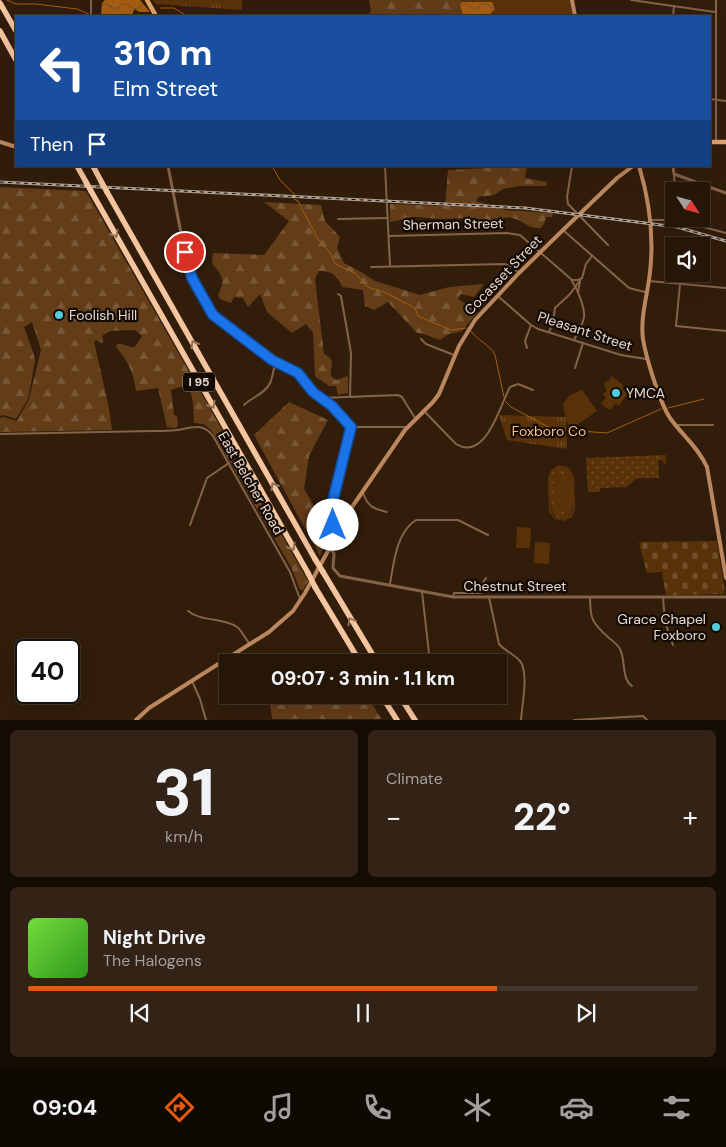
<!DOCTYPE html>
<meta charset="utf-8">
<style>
body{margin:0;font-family:"DM Sans",sans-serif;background:#322316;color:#f1f3f6;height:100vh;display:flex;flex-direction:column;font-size:19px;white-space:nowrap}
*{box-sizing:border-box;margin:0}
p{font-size:16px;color:#a49f9c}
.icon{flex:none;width:28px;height:28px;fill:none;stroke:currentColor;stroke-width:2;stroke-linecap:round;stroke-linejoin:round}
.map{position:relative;height:720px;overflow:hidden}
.panel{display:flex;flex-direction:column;gap:10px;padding:10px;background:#150c04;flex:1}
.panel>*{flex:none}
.guide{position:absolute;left:15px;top:15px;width:696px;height:152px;border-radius:0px;box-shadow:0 5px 20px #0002,0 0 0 1px #423529;background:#1a4fa0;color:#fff;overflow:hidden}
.needle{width:32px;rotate:126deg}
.tools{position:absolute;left:665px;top:182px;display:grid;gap:10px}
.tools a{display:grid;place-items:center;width:45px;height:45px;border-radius:0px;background:#261608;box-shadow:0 5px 20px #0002,0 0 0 1px #423529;font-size:25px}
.speed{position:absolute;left:15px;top:639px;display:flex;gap:10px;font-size:25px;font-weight:700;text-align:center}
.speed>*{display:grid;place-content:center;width:65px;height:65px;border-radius:50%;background:#261608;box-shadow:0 5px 20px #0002,0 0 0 1px #423529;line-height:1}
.speed .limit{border:2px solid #111;border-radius:8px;background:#fff;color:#111}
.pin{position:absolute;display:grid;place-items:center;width:42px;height:42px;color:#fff;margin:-21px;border:2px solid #fff;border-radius:50%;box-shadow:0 1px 5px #0007}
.me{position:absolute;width:55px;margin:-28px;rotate:0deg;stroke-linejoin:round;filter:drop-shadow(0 0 4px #0008)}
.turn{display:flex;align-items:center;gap:18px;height:105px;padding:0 15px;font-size:22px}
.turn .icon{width:65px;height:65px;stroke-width:2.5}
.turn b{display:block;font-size:35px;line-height:42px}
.then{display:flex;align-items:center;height:48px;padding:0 15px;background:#0003;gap:10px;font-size:19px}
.big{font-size:38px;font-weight:800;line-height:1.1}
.panel .widget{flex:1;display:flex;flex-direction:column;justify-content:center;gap:8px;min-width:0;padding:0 18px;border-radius:8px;background:#322316}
.panel .dial{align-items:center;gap:0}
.dial b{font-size:65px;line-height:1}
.song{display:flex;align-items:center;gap:15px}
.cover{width:60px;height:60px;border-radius:8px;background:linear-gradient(135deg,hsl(100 70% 55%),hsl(110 70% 35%))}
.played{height:5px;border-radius:2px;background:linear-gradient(90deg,#ea580c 70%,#423529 70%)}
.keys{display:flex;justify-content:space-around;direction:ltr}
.heat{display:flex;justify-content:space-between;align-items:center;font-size:28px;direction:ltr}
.panel .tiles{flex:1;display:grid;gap:10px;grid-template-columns:1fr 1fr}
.widget:last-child{grid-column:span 2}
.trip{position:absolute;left:219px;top:654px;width:288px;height:50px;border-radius:0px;background:#261608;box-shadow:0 5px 20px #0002,0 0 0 1px #423529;font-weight:800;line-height:50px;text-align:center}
.dock{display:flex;height:80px;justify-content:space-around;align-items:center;background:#0f0903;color:#a49f9c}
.dock .icon{width:35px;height:35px}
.dock .selected{color:#ea580c}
.dock b{font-size:22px;color:#f1f3f6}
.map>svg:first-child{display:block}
.grass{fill:url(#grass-dots)}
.forest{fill:url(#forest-firs)}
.cemetery{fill:url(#cemetery-stones)}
.park{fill:url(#park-tufts)}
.pitch{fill:#5a3209;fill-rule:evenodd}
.water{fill:url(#water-waves)}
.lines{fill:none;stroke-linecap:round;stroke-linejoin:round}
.stream{stroke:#a55e11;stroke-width:1}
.minor{stroke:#83634a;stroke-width:2}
.tertiary{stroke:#83634a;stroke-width:3}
.secondary{stroke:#ba875e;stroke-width:4}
.primary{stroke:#e4a36d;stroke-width:4.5}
.motorway{stroke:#f5c59f;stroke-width:5.5}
.rail-casing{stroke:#b2a295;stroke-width:3}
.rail{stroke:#130a04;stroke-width:1;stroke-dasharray:4;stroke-linecap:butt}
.motorway-bridge{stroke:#f5c59f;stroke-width:5.5}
.oneway{stroke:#8f7159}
.route-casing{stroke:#114b97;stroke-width:12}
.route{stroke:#1a73e8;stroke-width:9}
.poi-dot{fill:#54cade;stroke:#130a04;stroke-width:2}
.labels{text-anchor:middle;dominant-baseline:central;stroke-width:4.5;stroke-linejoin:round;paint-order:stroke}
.shield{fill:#130a04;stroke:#a89b91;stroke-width:1}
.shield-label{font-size:12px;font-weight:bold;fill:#e8d9ce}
.street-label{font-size:14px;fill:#e8d9ce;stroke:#130a04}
.poi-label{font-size:14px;fill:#e8d9ce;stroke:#130a04;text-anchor:start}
.park-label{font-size:14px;fill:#fabf8f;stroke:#130a04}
</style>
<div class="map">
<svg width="726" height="720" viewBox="0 0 726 720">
<defs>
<pattern id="grass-dots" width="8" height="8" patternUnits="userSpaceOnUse" patternTransform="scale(1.25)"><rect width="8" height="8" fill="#5a3209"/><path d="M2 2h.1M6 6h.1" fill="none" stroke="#724f2c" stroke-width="1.8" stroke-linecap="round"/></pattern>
<pattern id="forest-firs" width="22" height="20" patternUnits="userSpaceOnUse" patternTransform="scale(1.25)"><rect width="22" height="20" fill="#633c18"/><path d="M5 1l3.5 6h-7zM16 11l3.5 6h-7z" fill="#795838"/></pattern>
<pattern id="cemetery-stones" width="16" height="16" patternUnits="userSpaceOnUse" patternTransform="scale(1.25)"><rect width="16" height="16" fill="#5a3209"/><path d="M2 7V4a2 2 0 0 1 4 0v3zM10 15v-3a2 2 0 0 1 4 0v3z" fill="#724f2c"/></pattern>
<pattern id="park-tufts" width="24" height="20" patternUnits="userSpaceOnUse" patternTransform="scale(1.25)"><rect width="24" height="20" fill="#5a3209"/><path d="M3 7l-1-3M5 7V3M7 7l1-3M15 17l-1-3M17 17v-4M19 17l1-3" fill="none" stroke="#724f2c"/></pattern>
<pattern id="water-waves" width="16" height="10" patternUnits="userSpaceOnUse" patternTransform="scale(1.25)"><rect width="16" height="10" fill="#a55e11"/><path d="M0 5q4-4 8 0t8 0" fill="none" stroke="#7a5125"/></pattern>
</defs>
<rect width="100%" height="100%" fill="#321d0b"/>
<!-- grass -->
<g class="grass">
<polygon points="666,455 666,465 662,460 658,460 659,478 637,478 626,487 601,488 599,492 588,492 586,458"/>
<path d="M 560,467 L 569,471 C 574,479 578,527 558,518 C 549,515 548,482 551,474 C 553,470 556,468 560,467 Z"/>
</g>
<!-- forest -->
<g class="forest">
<polygon points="369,0 461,0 461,16 368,16 371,10"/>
<path d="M 527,166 L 525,178 L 547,182 L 546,186 L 520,186 L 503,189 L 494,195 L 478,197 L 476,201 L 505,210 L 553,213 L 552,217 L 546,217 L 544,224 L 541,228 C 527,230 519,215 504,218 L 501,222 L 468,218 L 442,219 L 415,217 L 390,222 L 390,204 L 445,206 L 448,170 Z"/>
<path d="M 0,187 L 86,191 L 228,440 L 224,442 L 234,460 L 238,459 L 308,581 L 303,590 L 300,590 L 291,567 L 211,430 L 204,424 L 194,423 C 193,409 195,396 186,385 L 171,390 L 174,415 L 177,416 L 178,425 L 176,428 L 167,427 L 158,388 L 136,391 C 133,372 129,362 116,347 L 117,344 C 124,343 128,348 135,347 L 142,336 L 135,330 L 110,331 L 102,336 L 103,342 L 101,343 L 96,340 L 94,342 L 109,408 L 112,430 L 0,432 L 0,418 L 3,417 L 17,421 L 29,399 L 41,350 L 32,322 L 24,327 L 34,355 L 35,361 L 28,399 L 16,419 L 4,415 L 0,416 Z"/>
<path d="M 264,202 L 321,205 L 325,221 L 340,237 L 337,248 L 344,263 L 363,273 L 375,281 L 420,295 L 449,287 L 484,284 L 474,297 L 461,294 L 458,299 L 478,312 L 462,331 L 449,334 L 440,340 C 432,338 425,333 417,333 L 388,302 L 374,310 L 365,306 L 363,290 L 342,287 C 339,277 331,270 319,271 L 315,279 L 324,354 C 337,361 330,364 331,376 L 336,380 L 348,376 L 348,393 L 338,395 L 336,386 L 329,386 L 315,376 L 313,332 L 306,324 L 292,333 L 267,312 L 260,294 L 248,307 L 243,298 L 234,297 L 231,303 L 220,299 L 218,295 C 226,279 222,276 212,263 L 213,253 L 264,255 L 289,221 Z"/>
<polygon points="289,402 328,420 309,456 304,489 329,531 320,556 254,435"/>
<polygon points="369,700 382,719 272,719 270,704"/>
</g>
<!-- cemetery -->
<polygon class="cemetery" points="717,541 725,593 722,594 666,595 662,572 647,573 639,542"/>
<!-- park -->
<g class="park">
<polygon points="153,0 242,0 242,10 156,4"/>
<polygon points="499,415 566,417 567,449 507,440"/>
</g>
<!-- pitch -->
<g class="pitch">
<polygon points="461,0 570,0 573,16 461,16"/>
<polygon points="612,376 623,385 622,389 628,393 619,406 616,403 610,410 606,408 601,403 606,398 603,394 607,391 604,384 606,381 608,382"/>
<polygon points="582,390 597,411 571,429 566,420 563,404 570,395"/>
<path d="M 559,465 L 569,468 L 574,477 L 575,509 L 572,517 L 564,521 L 555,519 L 549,512 L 548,478 L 551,470 ZM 560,467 L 569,471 C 574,479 572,492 572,502 C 573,505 573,510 571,513 C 567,521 556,521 552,513 C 550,508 549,479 551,474 C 553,470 556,468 560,467 Z"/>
<polygon points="570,474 570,510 554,511 553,475"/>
<polygon points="517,527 531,528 530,548 516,548"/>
<polygon points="535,542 550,543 549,564 534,563"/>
</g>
<!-- water -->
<g class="water">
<polygon points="105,0 140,0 150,12 139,12 135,9 133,12 133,16 101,16 102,3"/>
<polygon points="462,2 492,2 495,9 490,14 463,16 460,4"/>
</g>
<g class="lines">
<!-- stream -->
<g class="stream">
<polyline points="7,0 16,4 36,4 77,9 93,16"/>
<polyline points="161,8 174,8 187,16"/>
<polyline points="272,166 280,180 295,195"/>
<polyline points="294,199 298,201 318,239 331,254 335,264 355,273 368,287 386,293 415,308 418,316 451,330 466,328"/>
<path d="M 471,331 C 477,340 490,345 495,355 L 504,397"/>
<polyline points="506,402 511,407 552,429 607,433 661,409"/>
<polyline points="668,408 704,399"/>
</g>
<!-- minor -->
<g class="minor">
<polyline points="91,0 91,16"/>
<polyline points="631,0 715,12"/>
<polyline points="716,0 716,140"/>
<polyline points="673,16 674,6"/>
<polyline points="710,99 726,101"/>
<polyline points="385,166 390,266"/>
<polyline points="572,166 567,197 568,204 608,245"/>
<polyline points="674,174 675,191"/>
<polyline points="338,219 388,218"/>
<polyline points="650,220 677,220 726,233"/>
<polyline points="563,230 629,288 645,292"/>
<path d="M 389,236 L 507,233 L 520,235 L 571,279 C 577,289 585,306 584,317 C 583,325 577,333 574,340"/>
<polyline points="371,267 504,264 511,266 519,273"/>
<polyline points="572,280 578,280 582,278 586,264 592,256"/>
<polyline points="649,281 726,288"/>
<polyline points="680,284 676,326 726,331"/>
<polyline points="578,292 580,282"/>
<polyline points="338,294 341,296 351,353 350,397"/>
<polyline points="499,297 531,325 538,329 621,355 646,359"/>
<polyline points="549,332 553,323 555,308 570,294 581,279"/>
<polyline points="421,339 426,344 454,355"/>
<polyline points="527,348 525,341 531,325"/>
<polyline points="575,368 583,343"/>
<polyline points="322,398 398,395 402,397 415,418"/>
<path d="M 244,405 C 252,397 265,394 270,383 C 273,377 273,369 276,363"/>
<path d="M 425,412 L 456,444 C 486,462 500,405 510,387 L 518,384 L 533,390"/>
<polyline points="676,425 713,425"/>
<polyline points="351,427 406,427"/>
<path d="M 0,434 L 153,431 C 161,431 169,431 177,430 C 192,428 203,422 213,436 L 290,572 L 300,599"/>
<path d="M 363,493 C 368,507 374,509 387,512"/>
<polyline points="190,525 207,478 229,463"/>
<path d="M 390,584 C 394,562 396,533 416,520 L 458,520 L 488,535"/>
<polyline points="422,592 430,662"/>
<polyline points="453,597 454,593 481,593 480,587 486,578"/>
<path d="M 489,597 L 499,644 C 505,651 514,654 520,661 C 529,672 522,705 521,720"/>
<path d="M 590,597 C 590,619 592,623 609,638 C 613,641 617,644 620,649 C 626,661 621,678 632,686"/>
<polyline points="663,597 665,622 673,645"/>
<path d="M 188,611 C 201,622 223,617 237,627 C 242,631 245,638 249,643"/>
<polyline points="430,657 452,655 460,662"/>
<polyline points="192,681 200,699 206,720"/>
<polyline points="574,720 643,716 647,720"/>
</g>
<!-- tertiary -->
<g class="tertiary">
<path d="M 168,166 L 187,264 L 192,278 L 203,300 L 216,318 L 272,360 L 298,373 L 313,392 L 332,406 L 351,427 C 347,451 321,513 337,531"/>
<polyline points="673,166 674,174 726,193"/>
<polyline points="329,548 334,553 333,568 340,576 453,597 726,597"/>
</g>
<!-- secondary -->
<g class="secondary">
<polyline points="572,0 575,16"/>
<polyline points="0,142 16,147"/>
<path d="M 639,166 C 649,199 654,237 650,272 C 648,293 640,317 643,339 C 646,358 660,403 670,418 C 682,435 698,447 707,467 L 726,578"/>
<polyline points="136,720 149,708 269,632 293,611 305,593 352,507 405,430 433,402 439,394 459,346 475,320 519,273 563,230 617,178 633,166"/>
</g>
<!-- primary -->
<g class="primary">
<polyline points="147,0 156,16"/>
<polyline points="710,142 726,142"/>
</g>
<!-- motorway -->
<g class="motorway">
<polyline points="0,3 16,31"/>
<polyline points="0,31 16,60"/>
<polyline points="77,166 86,182"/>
<polyline points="93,166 102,183"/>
<polyline points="91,191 308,573"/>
<polyline points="107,192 315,559"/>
<polyline points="323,572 377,662"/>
<polyline points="315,587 360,662"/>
<polyline points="381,695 397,720"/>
<polyline points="399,695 415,720"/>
</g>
<defs>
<polyline id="rail" points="0,182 525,208 677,227 726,241"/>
</defs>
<!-- rail casing -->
<use href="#rail" class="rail-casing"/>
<!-- rail -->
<use href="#rail" class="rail"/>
<!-- motorway-bridge -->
<g class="motorway-bridge">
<polyline points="86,182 91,191"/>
<polyline points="102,183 107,192"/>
<polyline points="315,559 323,572"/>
<polyline points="308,573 315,587"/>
</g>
</g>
<!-- one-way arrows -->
<defs><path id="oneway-chevron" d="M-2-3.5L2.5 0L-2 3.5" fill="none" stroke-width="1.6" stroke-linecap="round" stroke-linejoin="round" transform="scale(1.25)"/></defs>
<g class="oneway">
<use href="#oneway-chevron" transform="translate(115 234) rotate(60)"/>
<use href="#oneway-chevron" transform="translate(194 344) rotate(-120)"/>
<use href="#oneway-chevron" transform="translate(212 405) rotate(60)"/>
<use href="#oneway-chevron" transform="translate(274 486) rotate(-120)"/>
<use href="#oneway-chevron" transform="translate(292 547) rotate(60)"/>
<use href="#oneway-chevron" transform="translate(351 621) rotate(-121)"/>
</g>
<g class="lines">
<defs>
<polyline id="route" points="185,252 192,278 213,315 272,360 298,373 313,392 332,406 351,427 333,500 333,525"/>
</defs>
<!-- route casing -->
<use href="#route" class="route-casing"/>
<!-- route -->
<use href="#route" class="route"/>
</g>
<!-- markers -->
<g class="poi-dot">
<circle cx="59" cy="315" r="5"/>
<circle cx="616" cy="393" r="5"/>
<circle cx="716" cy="627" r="5"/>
</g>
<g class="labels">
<!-- shield labels -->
<rect class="shield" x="183" y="372.5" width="32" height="19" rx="4"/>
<g class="shield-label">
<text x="199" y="382">I 95</text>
</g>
<!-- street labels -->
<g class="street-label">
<text transform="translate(453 224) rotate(-1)">Sherman Street</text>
<text transform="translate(503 275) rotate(-46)">Cocasset Street</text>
<text transform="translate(585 331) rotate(18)">Pleasant Street</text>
<text transform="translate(251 483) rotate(60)">East Belcher Road</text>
<text x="515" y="586">Chestnut Street</text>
</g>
<!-- poi labels -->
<g class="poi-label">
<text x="69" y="315">Foolish Hill</text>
<text x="626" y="393">YMCA</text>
<text x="706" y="619" text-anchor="end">Grace Chapel<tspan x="706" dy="16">Foxboro</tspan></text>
</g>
<!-- park labels -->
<g class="park-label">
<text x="549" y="431">Foxboro Co</text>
</g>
</g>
</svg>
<div class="tools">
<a><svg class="needle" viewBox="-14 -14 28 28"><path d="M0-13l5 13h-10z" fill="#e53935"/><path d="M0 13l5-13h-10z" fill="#a49f9c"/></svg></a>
<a><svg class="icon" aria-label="sound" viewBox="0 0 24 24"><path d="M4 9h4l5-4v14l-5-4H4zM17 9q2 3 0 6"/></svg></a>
</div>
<div class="speed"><div class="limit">40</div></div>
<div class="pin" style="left:185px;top:252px;background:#d93025"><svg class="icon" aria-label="arrive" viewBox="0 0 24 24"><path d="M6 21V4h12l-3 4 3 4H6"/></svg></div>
<svg class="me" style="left:333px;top:525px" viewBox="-20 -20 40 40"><circle r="19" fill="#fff"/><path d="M0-13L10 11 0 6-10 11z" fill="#1a73e8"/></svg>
<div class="trip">09:07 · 3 min · 1.1 km</div>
<div class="guide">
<div class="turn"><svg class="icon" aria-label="left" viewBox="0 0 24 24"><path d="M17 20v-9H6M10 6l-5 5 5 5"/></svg><div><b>310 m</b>Elm Street</div></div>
<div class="then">Then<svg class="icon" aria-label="arrive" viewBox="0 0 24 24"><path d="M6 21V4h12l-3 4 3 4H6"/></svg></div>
</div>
</div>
<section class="panel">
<div class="tiles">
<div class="widget dial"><b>31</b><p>km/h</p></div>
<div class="widget"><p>Climate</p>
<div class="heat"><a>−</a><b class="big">22°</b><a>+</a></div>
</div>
<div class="widget">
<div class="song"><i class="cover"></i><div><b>Night Drive</b><p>The Halogens</p></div></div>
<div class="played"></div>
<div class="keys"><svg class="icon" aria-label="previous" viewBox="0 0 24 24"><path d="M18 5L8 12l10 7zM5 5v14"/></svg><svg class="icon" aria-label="pause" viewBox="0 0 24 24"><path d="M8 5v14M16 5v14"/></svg><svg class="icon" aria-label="next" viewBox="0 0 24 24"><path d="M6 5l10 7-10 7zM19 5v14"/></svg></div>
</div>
</div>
</section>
<nav class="dock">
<b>09:04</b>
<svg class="icon selected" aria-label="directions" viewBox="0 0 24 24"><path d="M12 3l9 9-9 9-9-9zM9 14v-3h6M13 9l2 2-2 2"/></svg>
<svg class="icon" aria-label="music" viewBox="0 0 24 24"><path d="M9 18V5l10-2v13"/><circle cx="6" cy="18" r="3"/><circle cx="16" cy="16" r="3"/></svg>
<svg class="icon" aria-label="phone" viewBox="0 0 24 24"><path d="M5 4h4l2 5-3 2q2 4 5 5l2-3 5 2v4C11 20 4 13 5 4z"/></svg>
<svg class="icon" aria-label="climate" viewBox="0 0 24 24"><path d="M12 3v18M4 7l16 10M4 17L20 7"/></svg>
<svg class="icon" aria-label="car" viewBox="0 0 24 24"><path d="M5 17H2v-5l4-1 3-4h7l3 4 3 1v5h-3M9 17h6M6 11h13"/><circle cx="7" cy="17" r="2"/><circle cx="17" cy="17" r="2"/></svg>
<svg class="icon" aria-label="filters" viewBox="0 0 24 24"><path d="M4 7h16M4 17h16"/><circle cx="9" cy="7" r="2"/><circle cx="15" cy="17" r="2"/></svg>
</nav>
